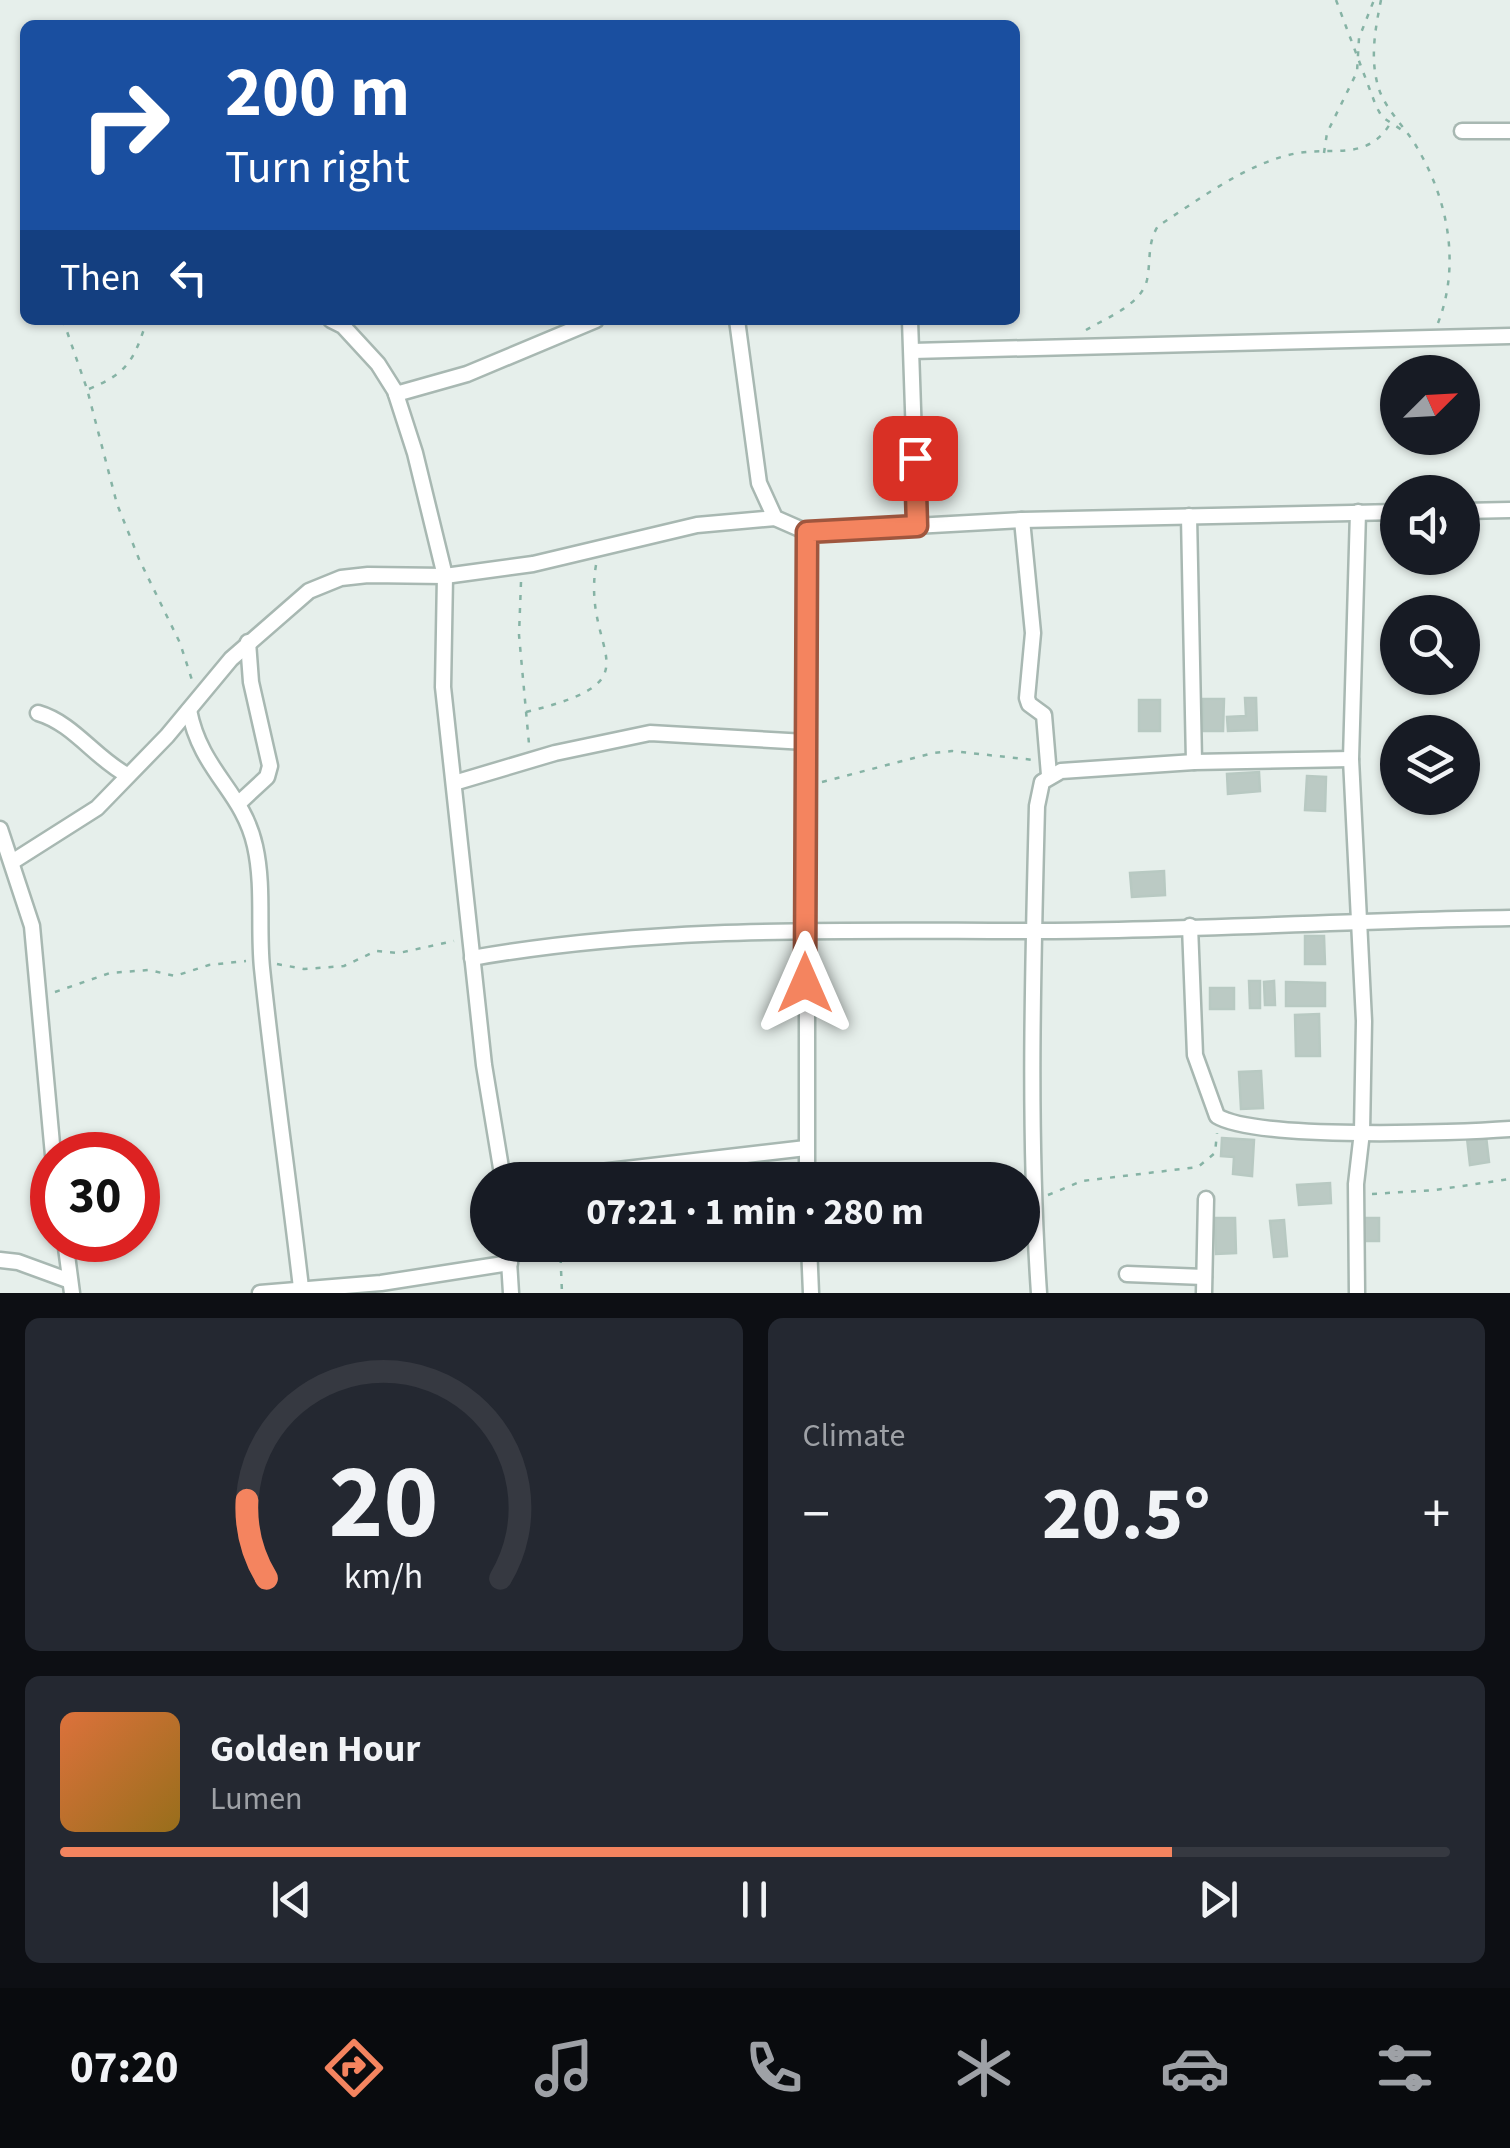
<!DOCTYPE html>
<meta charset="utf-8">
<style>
body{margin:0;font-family:"Source Sans 3",sans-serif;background:#242831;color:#f1f3f6;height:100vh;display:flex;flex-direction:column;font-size:38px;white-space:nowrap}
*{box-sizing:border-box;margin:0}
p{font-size:32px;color:#9ea1a6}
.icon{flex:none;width:55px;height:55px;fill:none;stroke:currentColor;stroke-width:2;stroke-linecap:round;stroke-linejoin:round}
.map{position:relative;height:1293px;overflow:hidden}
.drawer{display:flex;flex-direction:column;gap:25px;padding:25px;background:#0d0f14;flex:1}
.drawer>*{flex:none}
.hud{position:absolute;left:20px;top:20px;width:1000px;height:305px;border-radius:15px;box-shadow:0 2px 8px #0004;background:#1a4fa0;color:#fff;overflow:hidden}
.needle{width:65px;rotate:66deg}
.buttons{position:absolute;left:1380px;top:355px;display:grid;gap:20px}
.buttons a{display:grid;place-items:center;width:100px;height:100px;border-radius:50%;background:#171b24;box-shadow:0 2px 8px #0004;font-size:50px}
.speed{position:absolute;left:30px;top:1132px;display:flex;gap:20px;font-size:50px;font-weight:700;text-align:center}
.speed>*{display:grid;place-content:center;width:130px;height:130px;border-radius:50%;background:#171b24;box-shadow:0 2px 8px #0004;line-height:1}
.speed .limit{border:15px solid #d22;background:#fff;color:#111}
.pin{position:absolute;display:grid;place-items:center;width:85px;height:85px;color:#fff;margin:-42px;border-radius:20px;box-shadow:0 5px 15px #0006}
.me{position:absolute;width:110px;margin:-55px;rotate:0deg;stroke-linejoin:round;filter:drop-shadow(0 0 8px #0008)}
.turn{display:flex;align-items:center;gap:35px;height:210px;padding:0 40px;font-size:45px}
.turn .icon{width:130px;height:130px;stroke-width:2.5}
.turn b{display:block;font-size:70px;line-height:85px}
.then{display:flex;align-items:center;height:95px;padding:0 40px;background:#0003;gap:20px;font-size:38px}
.big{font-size:75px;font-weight:700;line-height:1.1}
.drawer .card{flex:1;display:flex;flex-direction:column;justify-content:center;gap:15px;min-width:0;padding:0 35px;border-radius:15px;background:#242831}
.drawer .dial{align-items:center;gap:0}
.dial svg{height:260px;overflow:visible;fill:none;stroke:#363941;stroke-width:7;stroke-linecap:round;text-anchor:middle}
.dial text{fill:#f1f3f6;stroke:none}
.song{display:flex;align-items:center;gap:30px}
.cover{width:120px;height:120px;border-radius:15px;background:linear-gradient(135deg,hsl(20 70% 55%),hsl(40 70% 35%))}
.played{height:10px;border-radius:5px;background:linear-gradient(90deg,#f4845f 80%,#363941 80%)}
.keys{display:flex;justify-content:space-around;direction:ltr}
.heat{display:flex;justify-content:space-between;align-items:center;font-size:55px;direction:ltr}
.drawer .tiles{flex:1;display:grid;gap:25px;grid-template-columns:1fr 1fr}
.card:last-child{grid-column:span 2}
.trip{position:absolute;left:470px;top:1162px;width:570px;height:100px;border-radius:50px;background:#171b24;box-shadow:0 2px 8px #0004;font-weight:700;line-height:100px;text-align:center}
.menu{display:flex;height:160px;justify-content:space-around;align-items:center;background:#090b0e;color:#9ea1a6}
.menu .icon{width:70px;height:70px}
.menu .on{color:#f4845f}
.menu b{font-size:45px;color:#f1f3f6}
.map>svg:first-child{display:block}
.building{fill:#bbcac4;stroke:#b8c9c2;stroke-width:2.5}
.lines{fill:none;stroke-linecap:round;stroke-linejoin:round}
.street-casing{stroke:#a8b8b2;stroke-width:19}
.path{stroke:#86b3a5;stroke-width:2.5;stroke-dasharray:5 8;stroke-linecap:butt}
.street{stroke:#fff;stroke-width:14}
.route-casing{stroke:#9f563e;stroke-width:25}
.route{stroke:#f4845f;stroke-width:18}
</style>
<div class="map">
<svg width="1510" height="1293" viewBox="0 0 1510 1293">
<rect width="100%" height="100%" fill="#e6efeb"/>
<!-- building -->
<g class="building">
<polygon points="1245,698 1256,698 1257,730 1228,731 1227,717 1246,716"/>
<polygon points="1203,699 1224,699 1223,731 1203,731"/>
<rect x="1139" y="700" width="21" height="31"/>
<polygon points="1259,772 1260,791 1228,794 1227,774"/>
<polygon points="1307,776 1326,777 1325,811 1305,810"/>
<polygon points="1164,871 1165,895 1132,897 1130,873"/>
<polygon points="1305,936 1324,936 1325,964 1305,964"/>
<polygon points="1249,981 1260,981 1260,1008 1250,1008"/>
<polygon points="1274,981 1275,1005 1265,1005 1264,982"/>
<polygon points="1286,982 1325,983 1325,1006 1286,1006"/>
<rect x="1210" y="988" width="24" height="21"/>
<polygon points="1319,1014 1320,1056 1296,1056 1295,1015"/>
<polygon points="1261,1071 1263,1108 1241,1109 1239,1072"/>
<polygon points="1486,1136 1489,1162 1470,1165 1467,1138"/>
<polygon points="1222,1138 1254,1140 1252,1176 1233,1174 1234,1157 1221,1156"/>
<polygon points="1330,1183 1331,1203 1299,1205 1297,1185"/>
<polygon points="1215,1218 1235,1218 1236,1253 1216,1254"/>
<rect x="1362" y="1218" width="17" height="23"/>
<polygon points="1284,1220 1287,1256 1274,1257 1270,1221"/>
</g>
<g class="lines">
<defs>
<g id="street">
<polyline points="1462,131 1510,131"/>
<polyline points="331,320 343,326 378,364 395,391 415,453 445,576 443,687 484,1065 503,1180"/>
<polyline points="737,320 759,483 775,518 807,532 1022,520 1398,512"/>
<polyline points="910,320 917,527"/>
<polyline points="912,351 1510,336"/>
<polyline points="396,394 467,374 596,320"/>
<polyline points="1462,511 1510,510"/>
<polyline points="1189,516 1194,762"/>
<polyline points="1022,520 1033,633 1027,698 1029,704 1044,715 1049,775"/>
<polyline points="807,532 807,1180"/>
<path d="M 189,710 C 201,772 243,791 255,846 C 264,886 258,928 262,968 C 273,1075 289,1182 301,1288"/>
<path d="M 38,713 C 73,723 95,758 127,775"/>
<polyline points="454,783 555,753 650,733 806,742"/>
<polyline points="239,803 267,777 270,766 251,682 248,642"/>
<polyline points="0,829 32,926 53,1155"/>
<polyline points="12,862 97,808 167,736 231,659 309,591 341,578 368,575 445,576 533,564 697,525 775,518"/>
<path d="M 1190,926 L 1195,1055 L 1217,1116 C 1256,1140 1456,1133 1510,1129"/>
<path d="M 472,958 C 657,925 845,931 1032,931 C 1191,931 1351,920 1510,918"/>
<polyline points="532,1180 806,1148"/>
<polyline points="65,1240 72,1293"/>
<polyline points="508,1245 511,1293"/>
<polyline points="809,1245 811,1293"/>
<polyline points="0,1260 18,1262 70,1281"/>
<polyline points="1127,1274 1204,1277"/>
<polyline points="260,1293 381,1283 510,1263"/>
<path d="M 1039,1293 C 1028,1132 1033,968 1037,806 L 1042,782 L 1061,771 L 1194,762 L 1351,759"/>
<polyline points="1204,1293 1206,1199"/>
<polyline points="1357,1293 1356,1184 1362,1132 1364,1021 1351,759 1358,512"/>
</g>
</defs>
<!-- street casing -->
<use href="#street" class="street-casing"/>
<!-- path -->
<g class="path">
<polyline points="1336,0 1376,106 1382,117 1405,132"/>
<path d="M 1381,0 C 1375,30 1369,62 1380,92 C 1389,114 1408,130 1419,151 C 1449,203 1460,267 1438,323"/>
<polyline points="1324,153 1327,133 1357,72 1359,38 1374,0"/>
<polyline points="63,320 87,389 117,504 139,559 180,643 192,680"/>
<path d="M 1086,330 C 1106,318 1141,305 1147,280 C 1151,261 1147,243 1158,226 C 1200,199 1248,162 1298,153 C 1333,147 1367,161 1390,124"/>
<path d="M 89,389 C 128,373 134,360 147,320"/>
<polyline points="521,582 519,635 529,744"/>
<path d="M 526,712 C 662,679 581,655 596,565"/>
<polyline points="822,782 933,753 952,751 1034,760"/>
<polyline points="277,964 304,969 344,966 376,951 399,953 454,941"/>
<polyline points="55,992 110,973 149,970 175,976 209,965 246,961"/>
<polyline points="1372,1194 1435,1190 1510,1179"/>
<polyline points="1048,1195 1082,1181 1198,1167 1215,1153 1217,1133"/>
<polyline points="560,1245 562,1293"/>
</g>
<!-- street -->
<use href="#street" class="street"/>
</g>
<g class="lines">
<defs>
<polyline id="route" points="805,983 807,532 917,526 915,458"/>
</defs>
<!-- route casing -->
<use href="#route" class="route-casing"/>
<!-- route -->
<use href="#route" class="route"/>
</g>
</svg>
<div class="buttons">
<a><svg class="needle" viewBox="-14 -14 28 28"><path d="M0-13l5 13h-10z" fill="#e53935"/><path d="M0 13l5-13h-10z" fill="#9ea1a6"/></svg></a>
<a><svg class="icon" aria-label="sound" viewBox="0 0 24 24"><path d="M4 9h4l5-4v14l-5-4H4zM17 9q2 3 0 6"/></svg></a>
<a><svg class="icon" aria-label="search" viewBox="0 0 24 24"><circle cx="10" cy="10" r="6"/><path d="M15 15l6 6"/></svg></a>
<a><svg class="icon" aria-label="layers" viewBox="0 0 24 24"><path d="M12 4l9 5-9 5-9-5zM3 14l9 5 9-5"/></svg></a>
</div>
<div class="speed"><div class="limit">30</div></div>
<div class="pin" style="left:915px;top:458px;background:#d93025"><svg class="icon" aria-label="arrive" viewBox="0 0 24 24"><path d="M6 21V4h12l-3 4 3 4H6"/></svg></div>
<svg class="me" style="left:805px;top:983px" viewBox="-20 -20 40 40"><path d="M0-17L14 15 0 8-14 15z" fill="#f4845f" stroke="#fff" stroke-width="4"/></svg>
<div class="trip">07:21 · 1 min · 280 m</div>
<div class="hud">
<div class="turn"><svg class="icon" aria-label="right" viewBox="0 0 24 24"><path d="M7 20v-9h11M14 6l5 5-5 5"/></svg><div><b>200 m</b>Turn right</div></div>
<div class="then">Then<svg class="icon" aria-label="left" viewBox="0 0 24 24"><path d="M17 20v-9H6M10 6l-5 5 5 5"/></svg></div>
</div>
</div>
<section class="drawer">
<div class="tiles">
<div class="card dial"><svg viewBox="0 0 100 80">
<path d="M14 69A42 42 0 1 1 86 69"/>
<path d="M14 69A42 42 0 0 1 8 45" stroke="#f4845f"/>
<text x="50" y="56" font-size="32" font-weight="700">20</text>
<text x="50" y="72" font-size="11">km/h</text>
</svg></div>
<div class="card"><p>Climate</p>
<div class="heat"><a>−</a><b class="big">20.5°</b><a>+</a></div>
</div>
<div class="card">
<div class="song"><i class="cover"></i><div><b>Golden Hour</b><p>Lumen</p></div></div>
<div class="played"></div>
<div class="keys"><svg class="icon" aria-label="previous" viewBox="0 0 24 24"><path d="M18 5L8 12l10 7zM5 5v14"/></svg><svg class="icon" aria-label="pause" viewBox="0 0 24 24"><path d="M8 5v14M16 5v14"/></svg><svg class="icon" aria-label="next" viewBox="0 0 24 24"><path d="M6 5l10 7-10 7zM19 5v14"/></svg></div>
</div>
</div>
</section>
<nav class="menu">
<b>07:20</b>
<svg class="icon on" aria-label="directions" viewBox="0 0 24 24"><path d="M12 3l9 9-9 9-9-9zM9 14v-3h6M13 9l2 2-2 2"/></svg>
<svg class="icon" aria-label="music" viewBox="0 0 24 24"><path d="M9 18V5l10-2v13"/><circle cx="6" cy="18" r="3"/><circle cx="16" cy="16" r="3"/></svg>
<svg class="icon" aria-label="phone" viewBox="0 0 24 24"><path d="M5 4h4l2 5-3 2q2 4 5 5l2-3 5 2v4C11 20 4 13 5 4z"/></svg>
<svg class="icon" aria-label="climate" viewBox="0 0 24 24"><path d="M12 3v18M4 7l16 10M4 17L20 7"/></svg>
<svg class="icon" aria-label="car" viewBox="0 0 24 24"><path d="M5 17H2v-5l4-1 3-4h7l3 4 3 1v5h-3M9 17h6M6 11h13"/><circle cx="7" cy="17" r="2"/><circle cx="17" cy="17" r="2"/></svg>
<svg class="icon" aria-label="filters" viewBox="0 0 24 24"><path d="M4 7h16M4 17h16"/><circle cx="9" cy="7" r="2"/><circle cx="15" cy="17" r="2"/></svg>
</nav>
